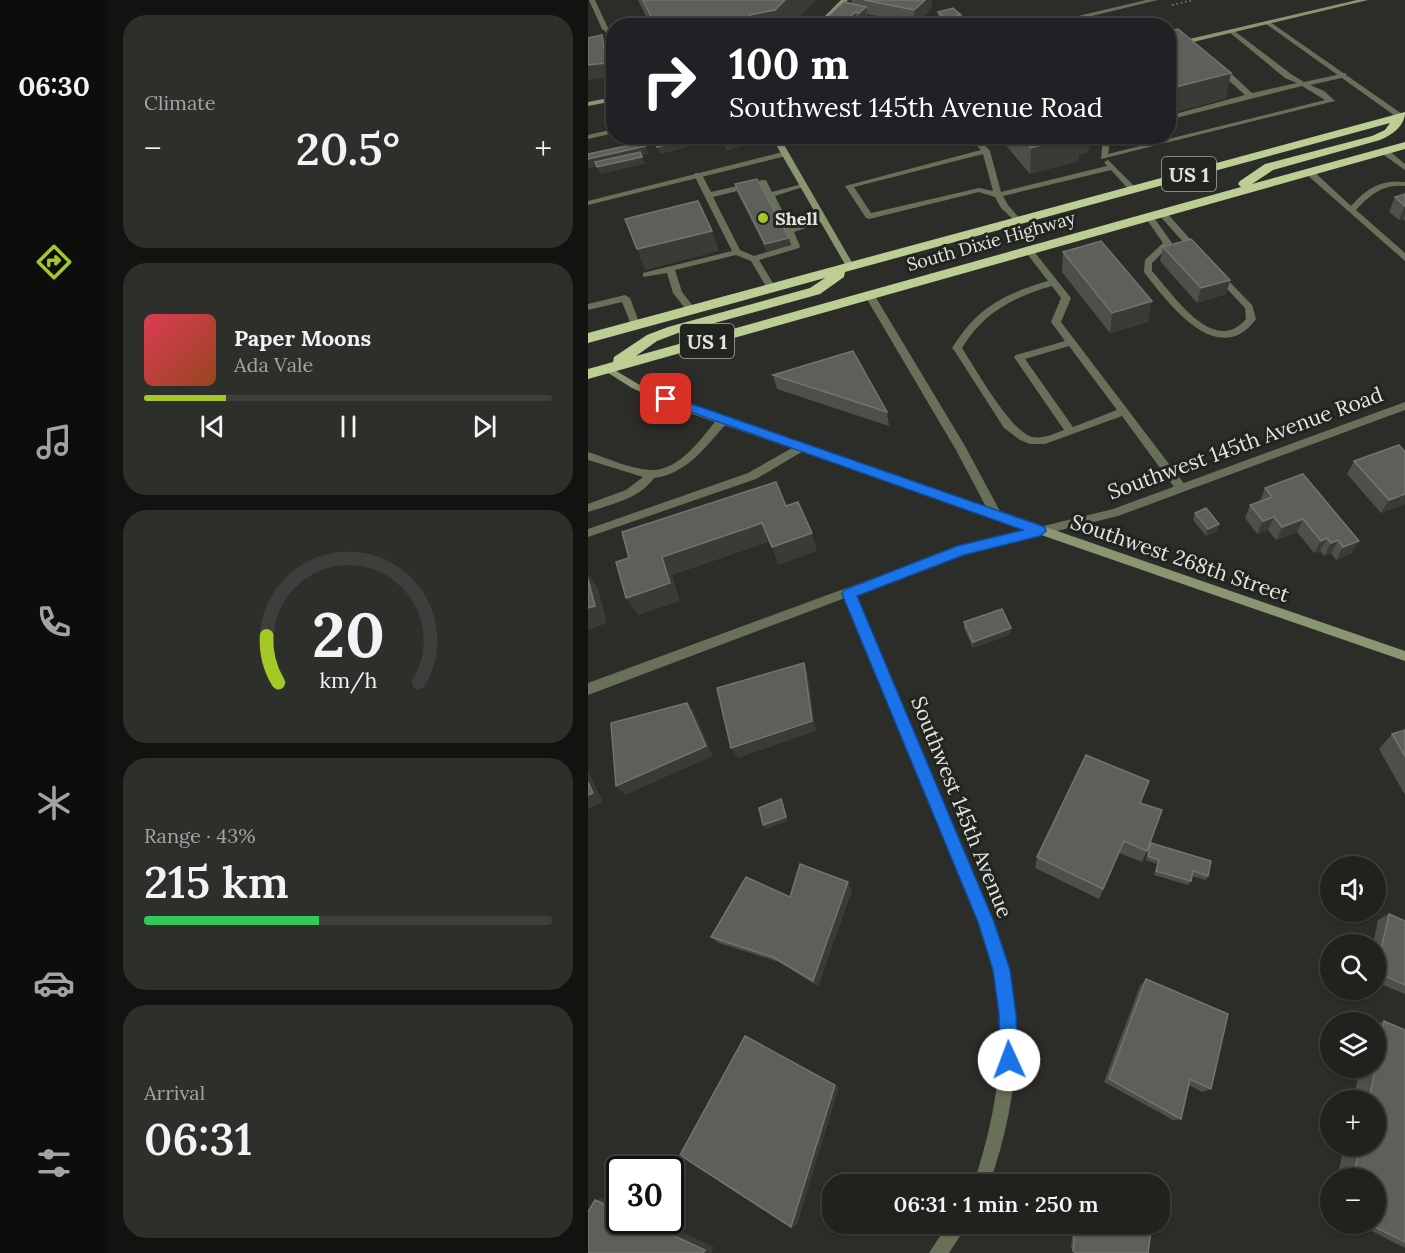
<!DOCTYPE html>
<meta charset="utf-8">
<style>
body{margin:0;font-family:Lora,serif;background:#2d2f2b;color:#f1f3f6;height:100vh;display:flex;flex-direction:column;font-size:22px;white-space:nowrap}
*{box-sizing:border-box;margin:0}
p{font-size:20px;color:#a2a4a4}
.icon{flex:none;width:33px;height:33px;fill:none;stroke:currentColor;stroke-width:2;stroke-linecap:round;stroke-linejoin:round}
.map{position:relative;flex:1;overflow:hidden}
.details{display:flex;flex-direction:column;gap:15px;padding:15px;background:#121310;width:480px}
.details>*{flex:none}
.top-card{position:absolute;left:18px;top:18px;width:570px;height:126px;border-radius:24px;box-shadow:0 2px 4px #0004,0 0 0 2px #3e3f3c;background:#202124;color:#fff;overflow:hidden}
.controls{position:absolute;left:732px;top:856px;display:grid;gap:12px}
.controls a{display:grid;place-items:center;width:66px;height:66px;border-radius:50%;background:#21221e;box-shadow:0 2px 4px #0004,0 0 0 2px #3e3f3c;font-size:30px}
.speed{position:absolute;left:18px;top:1156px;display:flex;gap:12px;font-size:30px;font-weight:700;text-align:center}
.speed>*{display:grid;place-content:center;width:78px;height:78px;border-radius:50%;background:#21221e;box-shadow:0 2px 4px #0004,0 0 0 2px #3e3f3c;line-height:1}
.speed .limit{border:3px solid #111;border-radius:9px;background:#fff;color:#111}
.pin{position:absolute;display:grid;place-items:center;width:51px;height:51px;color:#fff;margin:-26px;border-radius:12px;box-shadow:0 3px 9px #0006}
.me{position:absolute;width:66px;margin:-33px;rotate:358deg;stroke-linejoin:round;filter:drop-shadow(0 0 4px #0008)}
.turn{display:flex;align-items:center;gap:21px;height:126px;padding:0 24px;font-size:27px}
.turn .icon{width:78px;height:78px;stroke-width:2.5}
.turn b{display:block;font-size:42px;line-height:51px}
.big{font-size:45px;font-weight:600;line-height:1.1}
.details .tile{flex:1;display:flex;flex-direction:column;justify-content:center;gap:9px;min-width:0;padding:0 21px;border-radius:24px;background:#2d2f2b}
.details .dial{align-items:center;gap:0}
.dial svg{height:156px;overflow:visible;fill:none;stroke:#3e3f3c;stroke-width:7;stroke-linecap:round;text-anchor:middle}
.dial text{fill:#f1f3f6;stroke:none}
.song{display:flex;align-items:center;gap:18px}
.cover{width:72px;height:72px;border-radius:9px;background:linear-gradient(135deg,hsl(350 70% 55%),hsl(20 70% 35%))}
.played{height:6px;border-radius:3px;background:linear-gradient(90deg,#a4c825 20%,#3e3f3c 20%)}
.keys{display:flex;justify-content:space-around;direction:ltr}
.heat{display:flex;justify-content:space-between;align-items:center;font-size:33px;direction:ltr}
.charge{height:9px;border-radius:4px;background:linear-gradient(90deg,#34c759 43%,#3e3f3c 0)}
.trip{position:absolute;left:234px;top:1174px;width:348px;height:60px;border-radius:24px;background:#21221e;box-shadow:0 2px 4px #0004,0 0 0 2px #3e3f3c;font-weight:600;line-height:60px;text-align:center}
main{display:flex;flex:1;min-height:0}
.menu{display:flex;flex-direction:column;width:108px;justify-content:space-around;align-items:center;background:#0d0e0c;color:#a2a4a4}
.menu .icon{width:42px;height:42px}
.menu .on{color:#a4c825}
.menu b{font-size:27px;color:#f1f3f6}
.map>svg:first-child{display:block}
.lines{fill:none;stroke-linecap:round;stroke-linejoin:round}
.path{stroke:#757772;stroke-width:2;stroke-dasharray:1.5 3;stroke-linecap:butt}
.lane{fill:#697059;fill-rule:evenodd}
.street{fill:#697059;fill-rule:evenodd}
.secondary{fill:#8a9671;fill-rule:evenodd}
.highway{fill:#bcce94;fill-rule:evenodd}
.wall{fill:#4d4f4a}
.shaded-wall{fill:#393b36}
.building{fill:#5d5f5a;stroke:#72746f;stroke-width:1.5}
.route{fill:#1a73e8;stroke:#114b97;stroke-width:1.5}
.poi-dot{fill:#a4c825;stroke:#22241f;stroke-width:2}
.labels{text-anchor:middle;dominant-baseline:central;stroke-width:6;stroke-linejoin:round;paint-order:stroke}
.far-poi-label{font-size:18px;font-weight:bold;fill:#e2e4e0;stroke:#22241f;text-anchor:start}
.far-street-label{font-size:18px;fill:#e2e4e0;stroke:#22241f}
.shield{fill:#22241f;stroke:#a8aaa6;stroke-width:1.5}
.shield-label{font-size:20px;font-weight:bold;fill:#e2e4e0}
.street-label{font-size:21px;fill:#e2e4e0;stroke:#22241f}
</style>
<main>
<nav class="menu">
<b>06:30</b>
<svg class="icon on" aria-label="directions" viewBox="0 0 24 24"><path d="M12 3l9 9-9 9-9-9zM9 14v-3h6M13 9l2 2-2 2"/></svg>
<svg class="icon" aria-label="music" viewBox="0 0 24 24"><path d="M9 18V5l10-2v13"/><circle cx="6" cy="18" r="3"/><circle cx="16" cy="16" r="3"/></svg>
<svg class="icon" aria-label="phone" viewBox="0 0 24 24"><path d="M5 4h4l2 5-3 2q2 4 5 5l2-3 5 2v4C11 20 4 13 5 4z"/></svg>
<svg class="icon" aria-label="climate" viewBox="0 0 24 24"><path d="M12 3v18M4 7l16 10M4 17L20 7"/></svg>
<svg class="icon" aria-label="car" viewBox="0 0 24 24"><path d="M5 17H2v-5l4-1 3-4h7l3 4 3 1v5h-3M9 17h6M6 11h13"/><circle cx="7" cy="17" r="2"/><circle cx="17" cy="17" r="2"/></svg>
<svg class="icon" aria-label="filters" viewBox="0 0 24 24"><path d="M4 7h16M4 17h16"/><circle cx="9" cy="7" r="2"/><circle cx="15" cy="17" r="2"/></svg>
</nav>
<section class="details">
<div class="tile"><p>Climate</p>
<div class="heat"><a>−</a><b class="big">20.5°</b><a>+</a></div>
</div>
<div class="tile">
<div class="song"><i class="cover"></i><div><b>Paper Moons</b><p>Ada Vale</p></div></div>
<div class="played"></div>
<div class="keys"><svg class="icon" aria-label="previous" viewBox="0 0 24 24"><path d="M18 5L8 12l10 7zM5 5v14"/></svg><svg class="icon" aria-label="pause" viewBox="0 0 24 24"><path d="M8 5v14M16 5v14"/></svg><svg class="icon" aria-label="next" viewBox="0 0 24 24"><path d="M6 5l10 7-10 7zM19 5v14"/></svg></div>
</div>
<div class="tile dial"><svg viewBox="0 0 100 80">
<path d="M14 69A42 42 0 1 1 86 69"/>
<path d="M14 69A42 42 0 0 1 8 45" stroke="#a4c825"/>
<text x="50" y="56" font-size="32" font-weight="700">20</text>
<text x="50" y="72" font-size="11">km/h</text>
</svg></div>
<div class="tile"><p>Range · 43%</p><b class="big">215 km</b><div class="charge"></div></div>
<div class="tile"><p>Arrival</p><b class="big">06:31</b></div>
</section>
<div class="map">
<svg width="817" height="1253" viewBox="0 0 817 1253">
<rect width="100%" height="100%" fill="#2c2d28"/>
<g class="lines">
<!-- path -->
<polyline class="path" points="584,5 605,0"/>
<!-- lane -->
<g class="lane">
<polygon points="558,0 570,0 462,26 448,26"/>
<polygon points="641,30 645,30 703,74 716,82 758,73 758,77 722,85 736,91 747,101 513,159 515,136 523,136 520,154 737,100 714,86 580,120 580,116 657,95 629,70 629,66 635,66 664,93 709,83 697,78 641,32"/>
<polygon points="26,129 26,133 0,139 0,135"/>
<path d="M 380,136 L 388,136 L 402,151 L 413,192 L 519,166 L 516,162 L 520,160 L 550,190 L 543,192 L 523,170 L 415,196 L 420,205 L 434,221 L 430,224 L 413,208 L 407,197 L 391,192 L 281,219 L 278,218 L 257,186 L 393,150 ZM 395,154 L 405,191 L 391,188 L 283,213 L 266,187 Z"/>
<polygon points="793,149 799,149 817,164 817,170 793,153"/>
<path d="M 717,169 L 723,169 L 763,206 C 779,188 793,179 817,182 L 817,186 C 795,184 783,194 768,210 L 817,253 L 817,261 L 717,173 Z"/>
<path d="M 107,173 L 113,173 L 123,192 L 175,180 L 178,180 L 184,192 L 214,184 L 218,186 L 187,196 L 203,228 L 235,218 L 239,221 L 206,232 L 212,246 L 211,248 L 171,260 L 188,288 L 186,290 L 180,290 L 163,261 L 148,255 L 87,270 L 94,292 L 108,310 L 103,313 L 100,312 L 85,293 L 79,273 L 55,277 L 55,273 L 144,251 L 106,175 ZM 173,185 L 203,245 L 166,256 L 152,250 L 125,197 Z"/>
<polygon points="571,211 577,211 612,250 612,254 606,254 571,215"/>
<path d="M 561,214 L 564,215 L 584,243 L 564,263 L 564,271 C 585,294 625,357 658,319 L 657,308 L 625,274 L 626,272 L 632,272 L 664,305 L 668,319 C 630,371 579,302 556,272 L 557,260 L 575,243 L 557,217 Z"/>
<path d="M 441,248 L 444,249 L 483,298 L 473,322 L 597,485 L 598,488 L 597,491 L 589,491 L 534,416 L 457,444 L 442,444 L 432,440 L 416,428 L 366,350 L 364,348 C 389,308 415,294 460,281 L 437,251 ZM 464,286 L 473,298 L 463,322 L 477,341 L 428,355 L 426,357 L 476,430 C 466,434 455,439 444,437 C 423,432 387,368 374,348 C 395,313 425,297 464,286 ZM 481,346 L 529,410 L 485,427 L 437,359 Z"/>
<polygon points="37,295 42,298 52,325 50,327 44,327 34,302 0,310 0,304"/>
<path d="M 135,416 L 140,420 L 139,423 C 118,446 99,474 66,478 C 51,499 24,504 0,512 L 0,504 L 38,490 L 55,477 L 0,460 L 0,452 C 20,458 41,469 63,470 C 92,471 114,437 131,417 Z"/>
<polygon points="213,443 218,447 217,450 168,479 0,537 0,529 160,473"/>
</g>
<!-- street -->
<g class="street">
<polygon points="1,0 7,0 20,28 26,32 26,38 14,29"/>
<polygon points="678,22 682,22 817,116 810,118 678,24"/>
<polygon points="195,152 198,152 198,156 0,205 0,201"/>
<polygon points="282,293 287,296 377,446 414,515 412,518 404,518 368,450 277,296"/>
<path d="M 817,402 L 817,410 L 530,516 L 375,554 L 267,595 L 405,922 C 410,937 416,951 419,966 C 437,1040 426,1114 401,1185 L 385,1185 C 409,1114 421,1041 404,966 C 401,951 395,937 391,922 L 257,598 L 0,695 L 0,683 L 370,547 L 525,509 Z"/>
<polygon points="360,1224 380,1224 361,1253 341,1253"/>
</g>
<!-- secondary -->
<g class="secondary">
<polygon points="253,0 260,0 234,26 227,26"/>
<polygon points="769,0 780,0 580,48 580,44"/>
<polygon points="26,97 26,101 0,106 0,102"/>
<polygon points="183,136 191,136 266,266 265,268 262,269 258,266"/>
<polygon points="20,366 50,384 98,403 817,651 817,661 90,409 44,388 17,371 15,369"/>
</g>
<!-- highway -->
<path class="highway" d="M 817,112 C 817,126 804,135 792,140 L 685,170 L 664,184 L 817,142 L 817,149 L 0,379 L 0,369 L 25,362 L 26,357 L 59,335 L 80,327 L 222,288 L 237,278 L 0,343 L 0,333 ZM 802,123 L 797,130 L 784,136 L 677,164 L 652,181 L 650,184 L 653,187 L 48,356 L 69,341 L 90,333 L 232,294 L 256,277 L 257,272 Z"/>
</g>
<!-- wall -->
<g class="wall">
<polygon points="50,0 228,0 202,26 63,26"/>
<polygon points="263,0 343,0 344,8 327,24 279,14 279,21 274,26 235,26 234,22 264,4"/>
<polygon points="350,12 373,15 373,22 358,26 350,19"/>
<polygon points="132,136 156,136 159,145 139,150"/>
<polygon points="414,136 502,136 500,152 491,155 490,161 442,174 414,141"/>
<polygon points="147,184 203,245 179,251 149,192"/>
<polygon points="817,194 817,221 815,219 811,220 801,212 807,197"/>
<polygon points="575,247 642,280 638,294 609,303 572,261"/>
<polygon points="475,252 560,322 522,333 474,272"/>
<polygon points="185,375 299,412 301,426 189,389"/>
<polygon points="766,461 817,504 793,513 759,474"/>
<polygon points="715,474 764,553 748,560 743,553 736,556 732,551 726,553 709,532 688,540 680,530 669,534 657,518 662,505 672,501 677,488"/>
<polygon points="607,513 631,524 629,531 618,536 605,520"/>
<polygon points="376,622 423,634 385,648 376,628"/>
<polygon points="817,730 817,795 791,749 804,734"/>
<polygon points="552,803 559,851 554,862 531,853 511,899 447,868 449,857"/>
<polygon points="563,843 620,876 618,880 604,876 603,881 600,885 566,875 569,864 558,860 561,847"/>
<polygon points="264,890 230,986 191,962 131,943 123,937"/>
<polygon points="801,914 817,921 817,994 788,982 788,945 785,945 790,920"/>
<polygon points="558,979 623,1089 614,1092 601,1085 593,1119 585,1120 516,1082 552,986"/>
<polygon points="796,1021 817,1030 817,1248 770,1224 788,1224 788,1179 749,1179 756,1146 788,1146 788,1101 765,1101 772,1068 788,1068 788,1024"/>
<polygon points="485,1224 564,1224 485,1251 483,1248"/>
</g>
<!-- shaded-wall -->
<g class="shaded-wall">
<polygon points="197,0 228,0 202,26 128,26 161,15"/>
<polygon points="337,0 343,0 344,8 327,24 326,10"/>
<polygon points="278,7 279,21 274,26 272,26 271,13"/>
<polygon points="267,12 269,26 253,26"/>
<polygon points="373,15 373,22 358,26 358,19"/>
<polygon points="14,35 19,49 23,77 0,80 0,65"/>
<polygon points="643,73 638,99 580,114 580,89"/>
<polygon points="486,136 502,136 500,152 491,155 490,161 442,174 443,148"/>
<polygon points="157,138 159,145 139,150 137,143"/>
<polygon points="99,140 101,147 72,154 69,147"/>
<polygon points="58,146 60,154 0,168 0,159"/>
<polygon points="54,157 57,164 12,174 9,167"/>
<polygon points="817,206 817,214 815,219 811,220"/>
<polygon points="124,231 131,251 57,270 49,249"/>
<polygon points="201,238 203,245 179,251 177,244"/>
<polygon points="642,280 638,294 609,303 613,288"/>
<polygon points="564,301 560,322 522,333 524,313"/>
<polygon points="817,494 817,504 793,513 801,500"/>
<polygon points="686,517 680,530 669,534 675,521"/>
<polygon points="715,519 709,532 688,540 694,527"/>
<polygon points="174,523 181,542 84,575 92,601 50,615 38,598 74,557"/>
<polygon points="631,524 629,531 618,536 620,529"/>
<polygon points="224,533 229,551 190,565 184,547"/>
<polygon points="739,538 732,551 726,553 733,541"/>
<polygon points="750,540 743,553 736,556 743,543"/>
<polygon points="771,541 764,553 748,560 755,547"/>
<polygon points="0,573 10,588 19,623 0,630"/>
<polygon points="423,628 423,634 385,648 385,642"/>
<polygon points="216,663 220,674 228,731 150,758 143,748"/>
<polygon points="99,703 107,714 125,756 37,795 28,786"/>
<polygon points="0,771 15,802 0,809"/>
<polygon points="193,799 196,804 200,821 178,829 175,825"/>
<polygon points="260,882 264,890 230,986 225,981"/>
<polygon points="164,1039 251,1087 209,1225 203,1227"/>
<polygon points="20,1198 32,1204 32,1211 7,1200"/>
<polygon points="54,1221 70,1221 126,1247 123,1253 115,1253"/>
</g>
<!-- building -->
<g class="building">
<polygon points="55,0 197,0 187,10 161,15 163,18 128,26 68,26"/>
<polygon points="276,0 337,0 326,10"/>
<polygon points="256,2 278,7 271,13 267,12 253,26 234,22"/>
<polygon points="365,8 373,15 358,19 350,12"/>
<polygon points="590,29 643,73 580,89 580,31"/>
<polygon points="14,35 18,63 0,65 0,38"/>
<polygon points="97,136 99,140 69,147 65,137"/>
<polygon points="134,136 156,136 157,138 137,143"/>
<polygon points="433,136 486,136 443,148"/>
<polygon points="56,142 58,146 0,159 0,154"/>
<polygon points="52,152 54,157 9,167 7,162"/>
<polygon points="169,179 201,238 177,244 147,184"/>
<polygon points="817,194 817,206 807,197"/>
<polygon points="110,201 124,231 49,249 37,219"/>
<polygon points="603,239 642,280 613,288 575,247"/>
<polygon points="513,241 564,301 524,313 475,252"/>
<polygon points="265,351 299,412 185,375"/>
<polygon points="811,445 817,452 817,494 801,500 766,461"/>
<polygon points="715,474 771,541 755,547 750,540 743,543 739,538 733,541 715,519 694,527 686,517 675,521 662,505 684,497 677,488"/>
<polygon points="188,482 198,506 210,502 224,533 184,547 174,523 74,557 82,583 38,598 28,562 41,558 34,532"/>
<polygon points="618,508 631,524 620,529 607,513"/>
<polygon points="0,579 7,606 0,608"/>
<polygon points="414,609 423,628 385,642 376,622"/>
<polygon points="216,663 224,721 143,748 129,688"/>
<polygon points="99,703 118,746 28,786 23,723"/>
<polygon points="817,730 817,756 804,734"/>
<polygon points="498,755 561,781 552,803 574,810 559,851 536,841 515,889 449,857"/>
<polygon points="0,782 5,793 0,795"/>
<polygon points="193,799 198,817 175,825 171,808"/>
<polygon points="563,843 623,861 620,876 605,871 603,881 568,871 571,860 560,856"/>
<polygon points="212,864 260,882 225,981 185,957 123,937 158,877 202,897"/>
<polygon points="801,914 817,921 817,985 788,972"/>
<polygon points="558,979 640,1014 623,1089 602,1079 593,1119 521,1079"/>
<polygon points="796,1021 817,1030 817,1242 781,1224 788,1224 788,1179 765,1179 772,1146 788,1146 788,1101 781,1101"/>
<polygon points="157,1036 247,1085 203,1227 92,1155"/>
<polygon points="7,1200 32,1211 32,1221 54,1221 117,1250 115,1253 0,1253 0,1212"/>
<polygon points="488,1224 564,1224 560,1253 488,1253 485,1251"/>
</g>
<!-- route -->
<polygon class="route" points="78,395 457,527 458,531 452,536 376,555 269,596 406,922 422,970 428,1014 430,1060 428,1066 421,1069 415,1066 412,1060 411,1014 405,970 390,922 254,594 256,590 369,546 435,530 74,402 73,399"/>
<!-- markers -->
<circle class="poi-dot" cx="175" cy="218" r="6"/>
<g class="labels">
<!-- far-poi labels -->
<g class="far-poi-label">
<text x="187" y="218">Shell</text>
</g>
<!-- far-street labels -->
<g class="far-street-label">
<text transform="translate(403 241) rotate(-16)">South Dixie Highway</text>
</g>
<!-- shield labels -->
<g class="shield">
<rect x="574" y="157" width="54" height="34" rx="4.5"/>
<rect x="92" y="324" width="54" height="34" rx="4.5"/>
</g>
<g class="shield-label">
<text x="601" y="174">US 1</text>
<text x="119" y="341">US 1</text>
</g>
<!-- street labels -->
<g class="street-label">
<text transform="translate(657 443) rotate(-20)">Southwest 145th Avenue Road</text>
<text transform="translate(592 558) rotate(19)">Southwest 268th Street</text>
<text transform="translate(374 807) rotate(68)">Southwest 145th Avenue</text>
</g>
</g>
</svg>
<div class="controls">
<a><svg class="icon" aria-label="sound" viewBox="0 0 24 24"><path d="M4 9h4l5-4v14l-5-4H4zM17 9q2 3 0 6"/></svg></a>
<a><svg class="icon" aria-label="search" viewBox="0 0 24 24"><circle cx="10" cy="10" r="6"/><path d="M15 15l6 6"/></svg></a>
<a><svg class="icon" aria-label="layers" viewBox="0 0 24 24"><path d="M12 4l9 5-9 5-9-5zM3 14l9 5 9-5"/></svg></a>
<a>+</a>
<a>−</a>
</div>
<div class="speed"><div class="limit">30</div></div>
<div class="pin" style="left:78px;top:399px;background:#d93025"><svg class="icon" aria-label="arrive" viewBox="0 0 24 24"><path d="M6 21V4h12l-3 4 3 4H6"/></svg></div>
<svg class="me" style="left:421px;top:1060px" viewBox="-20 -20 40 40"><circle r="19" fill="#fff"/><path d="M0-13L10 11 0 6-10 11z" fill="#1a73e8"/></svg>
<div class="trip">06:31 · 1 min · 250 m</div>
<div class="top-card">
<div class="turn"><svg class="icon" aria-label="right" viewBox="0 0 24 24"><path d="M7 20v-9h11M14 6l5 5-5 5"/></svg><div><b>100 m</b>Southwest 145th Avenue Road</div></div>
</div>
</div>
</main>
